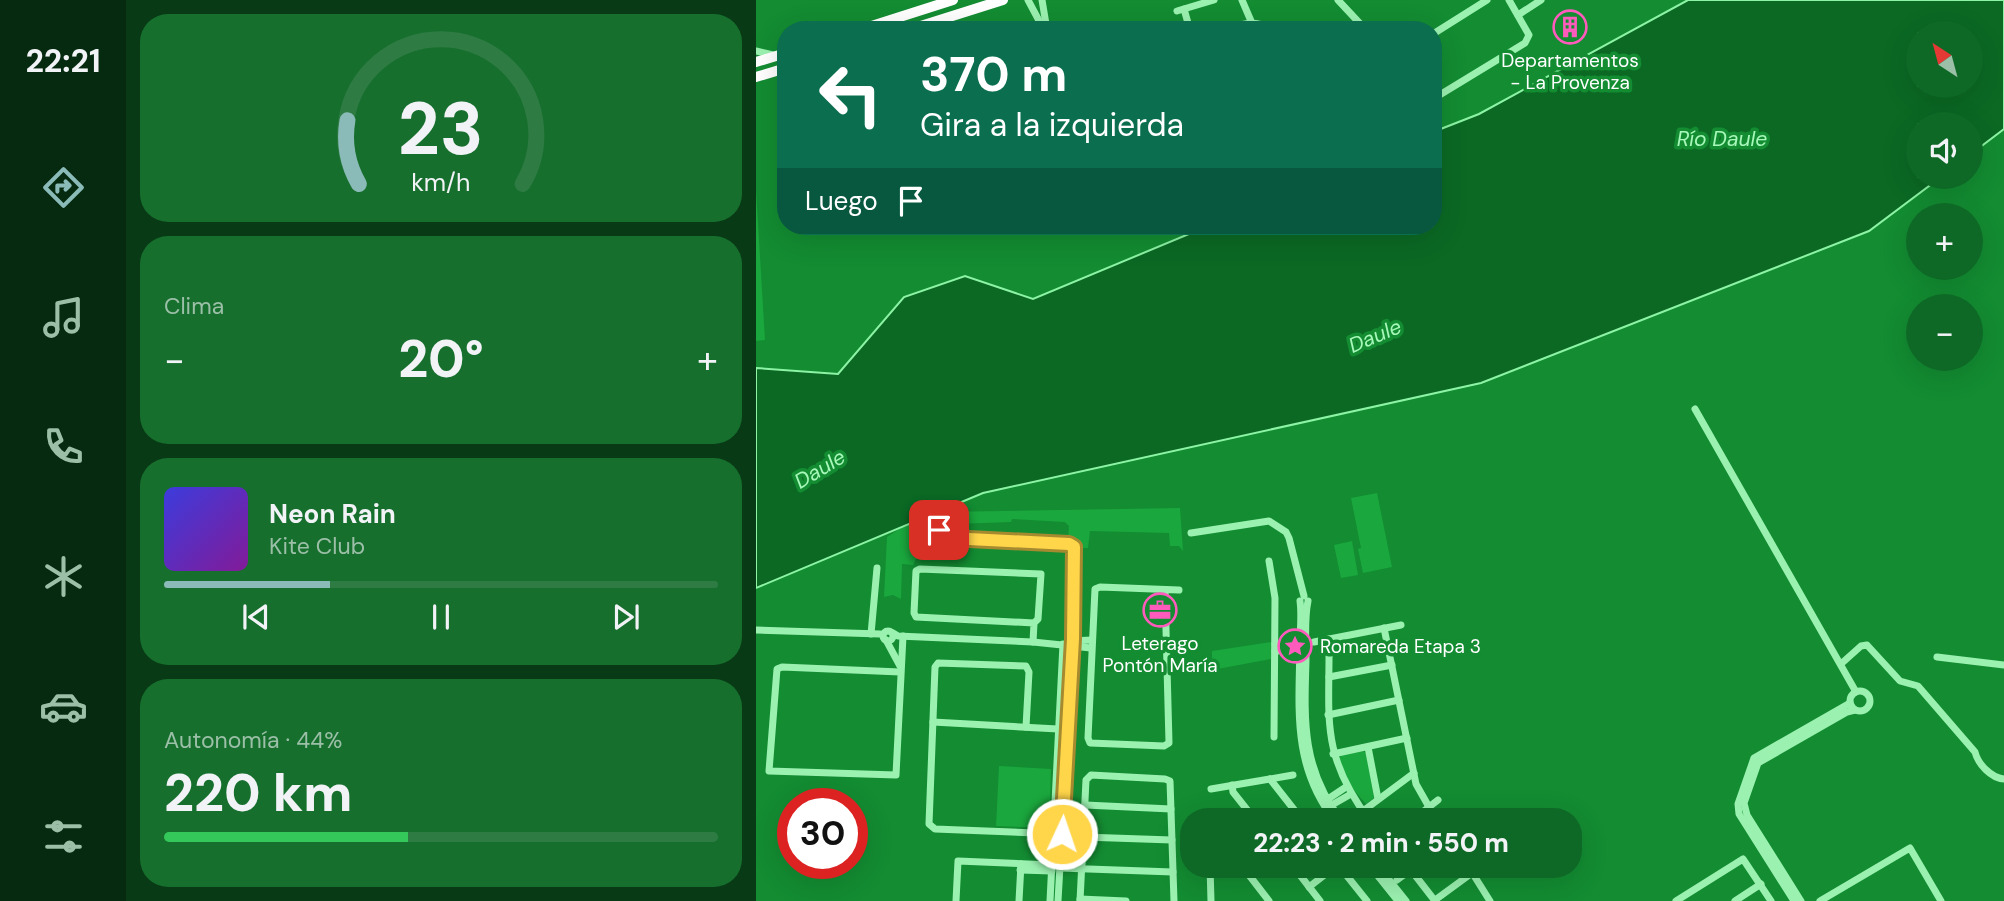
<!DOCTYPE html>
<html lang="es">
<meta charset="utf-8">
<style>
body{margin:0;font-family:"DM Sans",sans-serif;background:#176f2e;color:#f1f3f6;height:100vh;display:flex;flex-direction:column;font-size:26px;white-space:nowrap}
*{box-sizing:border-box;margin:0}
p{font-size:23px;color:#9bbfa7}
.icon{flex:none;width:38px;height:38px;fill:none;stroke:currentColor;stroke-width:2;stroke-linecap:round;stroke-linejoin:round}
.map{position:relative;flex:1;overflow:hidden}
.side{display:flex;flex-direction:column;gap:14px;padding:14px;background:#083a15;width:630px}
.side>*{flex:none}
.hud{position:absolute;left:21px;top:21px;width:665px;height:214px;border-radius:28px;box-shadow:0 7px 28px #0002;background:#0b6e4f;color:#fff;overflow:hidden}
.needle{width:46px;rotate:324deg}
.fabs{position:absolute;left:1150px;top:21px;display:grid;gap:14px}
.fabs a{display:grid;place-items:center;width:77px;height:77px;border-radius:50%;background:#0e6926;box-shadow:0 7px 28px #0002;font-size:35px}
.speed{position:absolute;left:21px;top:788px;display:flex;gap:14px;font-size:35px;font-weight:700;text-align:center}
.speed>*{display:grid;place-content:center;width:91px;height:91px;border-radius:50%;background:#0e6926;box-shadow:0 7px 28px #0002;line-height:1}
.speed .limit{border:10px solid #d22;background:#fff;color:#111}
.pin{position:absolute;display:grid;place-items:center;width:60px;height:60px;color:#fff;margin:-30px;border-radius:14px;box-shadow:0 4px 10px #0006}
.me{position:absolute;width:77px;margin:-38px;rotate:3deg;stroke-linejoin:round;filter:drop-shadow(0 0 5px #0008)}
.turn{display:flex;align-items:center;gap:24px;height:147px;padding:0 28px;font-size:32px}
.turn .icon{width:91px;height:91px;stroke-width:2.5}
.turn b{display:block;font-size:49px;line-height:60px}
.then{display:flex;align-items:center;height:66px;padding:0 28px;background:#0003;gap:14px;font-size:26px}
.big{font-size:52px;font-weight:800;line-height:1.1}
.side .tile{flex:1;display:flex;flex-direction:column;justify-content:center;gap:10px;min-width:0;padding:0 24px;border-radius:28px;background:#176f2e}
.side .dial{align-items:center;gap:0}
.dial svg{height:182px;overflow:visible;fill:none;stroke:#2e7c43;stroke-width:7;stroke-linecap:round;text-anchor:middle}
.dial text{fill:#f1f3f6;stroke:none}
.song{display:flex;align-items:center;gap:21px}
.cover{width:84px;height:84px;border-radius:10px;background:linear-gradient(135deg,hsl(240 70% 55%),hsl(290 70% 35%))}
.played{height:7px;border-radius:4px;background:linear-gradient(90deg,#8bbbb9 30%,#2e7c43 30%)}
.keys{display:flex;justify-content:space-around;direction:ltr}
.heat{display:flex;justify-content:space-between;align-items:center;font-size:38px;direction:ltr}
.charge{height:10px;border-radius:5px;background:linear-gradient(90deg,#34c759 44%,#2e7c43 0)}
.trip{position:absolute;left:424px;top:808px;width:402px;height:70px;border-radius:28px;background:#0e6926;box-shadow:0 7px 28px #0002;font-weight:800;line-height:70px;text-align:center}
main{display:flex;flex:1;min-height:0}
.tab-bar{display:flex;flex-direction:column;width:126px;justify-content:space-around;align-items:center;background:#062a0f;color:#9bbfa7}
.tab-bar .icon{width:49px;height:49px}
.tab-bar .current{color:#8bbbb9}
.tab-bar b{font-size:32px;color:#f1f3f6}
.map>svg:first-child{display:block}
.green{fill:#1aa73d}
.water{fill:#0b6924;stroke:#8df4a5;stroke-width:2;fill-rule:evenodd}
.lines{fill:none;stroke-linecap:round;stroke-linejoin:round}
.minor{stroke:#9bf1b0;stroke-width:7}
.highway{stroke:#fff;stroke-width:10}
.route-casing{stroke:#a68a30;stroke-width:18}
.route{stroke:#ffd54a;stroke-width:12}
.labels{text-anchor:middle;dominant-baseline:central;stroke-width:7;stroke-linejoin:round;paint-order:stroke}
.poi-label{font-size:19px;fill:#fff;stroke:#138c32}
.water-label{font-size:21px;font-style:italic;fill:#a7f8ba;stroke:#138c32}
</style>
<main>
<nav class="tab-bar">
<b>22:21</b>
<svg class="icon current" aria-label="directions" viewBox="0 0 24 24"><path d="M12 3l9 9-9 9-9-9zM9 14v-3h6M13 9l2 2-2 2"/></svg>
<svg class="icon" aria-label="music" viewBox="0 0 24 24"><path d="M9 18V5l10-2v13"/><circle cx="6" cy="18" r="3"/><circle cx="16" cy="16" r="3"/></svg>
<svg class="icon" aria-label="phone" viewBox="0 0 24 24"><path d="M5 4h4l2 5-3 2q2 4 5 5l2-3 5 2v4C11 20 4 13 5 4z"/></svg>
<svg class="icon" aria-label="climate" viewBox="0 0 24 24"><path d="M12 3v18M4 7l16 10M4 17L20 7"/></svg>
<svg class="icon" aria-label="car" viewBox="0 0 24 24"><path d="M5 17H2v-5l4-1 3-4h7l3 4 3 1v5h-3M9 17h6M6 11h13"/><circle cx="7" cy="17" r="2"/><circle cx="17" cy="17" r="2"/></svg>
<svg class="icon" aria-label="filters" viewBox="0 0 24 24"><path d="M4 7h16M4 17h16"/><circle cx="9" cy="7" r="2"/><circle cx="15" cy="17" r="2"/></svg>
</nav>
<section class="side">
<div class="tile dial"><svg viewBox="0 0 100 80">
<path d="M14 69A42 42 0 1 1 86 69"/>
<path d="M14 69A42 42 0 0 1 9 41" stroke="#8bbbb9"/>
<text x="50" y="56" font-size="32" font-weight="700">23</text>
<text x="50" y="72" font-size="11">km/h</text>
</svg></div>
<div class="tile"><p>Clima</p>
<div class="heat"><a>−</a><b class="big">20°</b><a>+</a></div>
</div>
<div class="tile">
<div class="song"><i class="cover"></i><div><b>Neon Rain</b><p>Kite Club</p></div></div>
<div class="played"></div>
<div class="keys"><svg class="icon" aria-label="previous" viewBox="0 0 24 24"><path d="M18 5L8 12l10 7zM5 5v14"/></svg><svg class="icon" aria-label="pause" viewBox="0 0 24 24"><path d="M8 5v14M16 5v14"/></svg><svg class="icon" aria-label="next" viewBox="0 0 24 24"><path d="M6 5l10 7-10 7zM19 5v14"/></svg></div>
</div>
<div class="tile"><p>Autonomía · 44%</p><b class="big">220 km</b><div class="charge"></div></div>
</section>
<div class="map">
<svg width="1248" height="901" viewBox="0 0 1248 901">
<rect width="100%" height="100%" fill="#138c32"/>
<!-- green -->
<g class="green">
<polygon points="0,190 9,340 0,341"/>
<polygon points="621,493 636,567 607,573 602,549 605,548 595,498"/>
<polygon points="424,508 427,551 423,546 414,546 413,533 334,531 332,548 324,548 320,542 312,540 313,526 309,522 256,519 255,522 199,524 199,535 192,534 190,528 180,526 174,533 175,539 169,543 166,559 160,559 157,565 146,564 145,599 137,595 128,597 131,537 154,522 186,512"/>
<polygon points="596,541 602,575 585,578 578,545"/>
<polygon points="515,642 515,659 456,670 456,651"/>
<polygon points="607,751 610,753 618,798 610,804 595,787 583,759 585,755"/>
<polygon points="243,766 295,769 294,802 291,805 293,828 240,826"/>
</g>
<!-- water -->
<path class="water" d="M 932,0 L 1248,0 L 1248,129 L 1215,154 L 1214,124 L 1162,124 L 1162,177 L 1185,177 L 1113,231 L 725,383 L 227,493 L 0,588 L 0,368 L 82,374 L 148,297 L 209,276 L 277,299 L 452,226 L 677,226 L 677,132 L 723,114 ZM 1162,33 L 1214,33 L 1214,86 L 1162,86 Z"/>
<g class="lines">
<!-- minor -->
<g class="minor">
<polyline points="272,0 288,30"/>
<polyline points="286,0 291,30"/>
<polyline points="486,0 495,21"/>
<polyline points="582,0 610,30"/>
<polyline points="428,9 434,30"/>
<polyline points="421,11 458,0"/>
<polyline points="762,15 785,0"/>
<path d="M 467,30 C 490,23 497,19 519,30"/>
<polyline points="677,34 731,0"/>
<polyline points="0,51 17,55"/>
<polyline points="677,99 769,43 773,35 753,0"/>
<polyline points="328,228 335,226"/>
<polyline points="939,409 1100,692"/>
<polygon points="180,530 186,531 193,538 179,538 178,534"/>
<polyline points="435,533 513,521 530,532 533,538 548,596"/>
<polyline points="193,538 313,544 318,548 317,639 302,901"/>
<polyline points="513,561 519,598 518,737"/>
<polyline points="409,591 413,743 408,746 334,743 332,738 339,589 344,587 423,590"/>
<path d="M 544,601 C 546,615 544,630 544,644 C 543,710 536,766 579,821"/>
<path d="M 552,601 C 548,620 550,641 550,661 C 548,722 546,770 586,821"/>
<polyline points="628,628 660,784 673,807"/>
<polyline points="0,630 124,634"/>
<circle cx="132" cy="636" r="5"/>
<polyline points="137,633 142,636 277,642 335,648"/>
<polyline points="115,634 121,568"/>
<path d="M 573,639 C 574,718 563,753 614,821"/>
<polyline points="130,640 144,666"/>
<polyline points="314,641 336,640"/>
<polyline points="277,642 278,623 282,619 285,574 164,569 160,571 158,613 160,617 278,623"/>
<polyline points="558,642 645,625"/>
<polyline points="519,644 546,646"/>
<polyline points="519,651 546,650"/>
<polyline points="1181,657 1248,665"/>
<path d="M 1086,663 L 1105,646 L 1111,645 L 1144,681 L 1162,686 L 1219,752 C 1222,764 1235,778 1248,779"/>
<polyline points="144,672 26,667 21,669 13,771 140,775 147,636"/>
<polyline points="573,677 636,665"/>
<circle cx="1104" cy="701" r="10"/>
<polyline points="572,715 643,700"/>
<polyline points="177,722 302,729"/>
<polyline points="270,727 273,672 270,666 182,663 179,667 173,824 179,829 306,834"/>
<polyline points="612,747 622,799"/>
<polyline points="577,754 651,738"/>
<polyline points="514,779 547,821"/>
<polyline points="476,785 477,792 500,821"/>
<polyline points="455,789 537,775"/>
<polyline points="569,801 590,787"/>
<polyline points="329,805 415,809"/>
<polyline points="571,805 574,806 595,794"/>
<polyline points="607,811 658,773"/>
<polyline points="655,821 682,800"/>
<polyline points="327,837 416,840"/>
<polyline points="304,862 326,863"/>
<polyline points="454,866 455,901"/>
<polyline points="486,866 513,901"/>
<polyline points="537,866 564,901"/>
<polyline points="583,866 611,901"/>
<polyline points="614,866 642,901"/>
<polyline points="622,866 650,901"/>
<polyline points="712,866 734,901"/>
<polyline points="304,868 417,872"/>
<polyline points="264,870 296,871"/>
<polyline points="655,870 679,901"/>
<polyline points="641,880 660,866"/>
<polyline points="553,887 580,866"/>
<polyline points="324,899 370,901"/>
<polyline points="679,900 716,873"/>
<polyline points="200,901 202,861 296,865"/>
<polyline points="263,901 265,864"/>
<polyline points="294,901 307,644"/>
<polyline points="324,901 330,780 335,775 409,779 414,781 418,901"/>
<polyline points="920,901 987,859 1015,901"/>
<polyline points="979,901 1005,884"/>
<polyline points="1038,901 983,814 982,804 998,758 1094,703"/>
<polyline points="1045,901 991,815 988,803 1002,763 1091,712 1099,710"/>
<polyline points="1064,901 1154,848 1185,901"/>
</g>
<!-- highway -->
<g class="highway">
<polyline points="103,30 197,0"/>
<polyline points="152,30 247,0"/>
<polyline points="0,62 30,53"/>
<polyline points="0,77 30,68"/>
</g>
</g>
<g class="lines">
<defs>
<polyline id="route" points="183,530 193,538 313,544 318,547 317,639 306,834"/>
</defs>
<!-- route casing -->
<use href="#route" class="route-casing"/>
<!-- route -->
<use href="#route" class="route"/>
</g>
<!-- icons -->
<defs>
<symbol id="building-ring" viewBox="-11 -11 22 22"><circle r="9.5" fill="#138c32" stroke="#ff5bbd" stroke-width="1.5"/><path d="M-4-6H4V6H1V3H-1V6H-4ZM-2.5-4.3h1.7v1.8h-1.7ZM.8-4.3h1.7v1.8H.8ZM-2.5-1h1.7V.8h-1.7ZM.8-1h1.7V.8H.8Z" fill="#ff5bbd"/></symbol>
<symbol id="office-ring" viewBox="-11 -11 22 22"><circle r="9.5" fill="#138c32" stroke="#ff5bbd" stroke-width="1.5"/><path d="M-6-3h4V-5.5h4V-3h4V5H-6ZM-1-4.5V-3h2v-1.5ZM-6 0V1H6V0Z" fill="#ff5bbd"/></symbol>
<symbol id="sight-ring" viewBox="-11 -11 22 22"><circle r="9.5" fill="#138c32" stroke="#ff5bbd" stroke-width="1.5"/><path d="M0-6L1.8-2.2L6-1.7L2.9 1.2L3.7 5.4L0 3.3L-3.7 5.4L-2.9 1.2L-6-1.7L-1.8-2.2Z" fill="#ff5bbd"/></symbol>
</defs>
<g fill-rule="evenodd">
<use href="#building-ring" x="795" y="8" width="38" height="38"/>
<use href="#office-ring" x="385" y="591" width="38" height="38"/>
<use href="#sight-ring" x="520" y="627" width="38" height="38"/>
</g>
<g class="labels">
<!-- poi labels -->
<g class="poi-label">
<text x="814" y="60">Departamentos<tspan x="814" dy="22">- La Provenza</tspan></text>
<text x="404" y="643">Leterago<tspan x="404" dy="22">Pontón María</tspan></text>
<text x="564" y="646" text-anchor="start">Romareda Etapa 3</text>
</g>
<!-- water labels -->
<g class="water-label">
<text x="966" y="139">Río Daule</text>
<text transform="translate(619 336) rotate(-23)">Daule</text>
<text transform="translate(64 469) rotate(-31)">Daule</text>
</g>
</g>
</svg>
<div class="fabs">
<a><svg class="needle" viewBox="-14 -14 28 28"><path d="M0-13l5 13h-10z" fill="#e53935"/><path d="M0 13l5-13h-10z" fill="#9bbfa7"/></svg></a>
<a><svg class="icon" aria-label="sound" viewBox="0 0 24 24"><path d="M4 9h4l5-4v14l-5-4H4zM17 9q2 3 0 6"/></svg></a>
<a>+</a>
<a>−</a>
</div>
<div class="speed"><div class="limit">30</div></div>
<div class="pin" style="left:183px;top:530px;background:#d93025"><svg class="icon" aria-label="arrive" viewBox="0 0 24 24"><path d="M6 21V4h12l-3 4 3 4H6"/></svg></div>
<svg class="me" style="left:306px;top:834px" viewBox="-20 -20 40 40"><circle r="17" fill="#ffd54a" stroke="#fff" stroke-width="3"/><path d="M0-11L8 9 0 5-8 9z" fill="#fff"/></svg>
<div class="trip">22:23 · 2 min · 550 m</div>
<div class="hud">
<div class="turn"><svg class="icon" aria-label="left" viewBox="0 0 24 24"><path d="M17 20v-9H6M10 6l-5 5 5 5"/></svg><div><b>370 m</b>Gira a la izquierda</div></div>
<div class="then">Luego<svg class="icon" aria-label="arrive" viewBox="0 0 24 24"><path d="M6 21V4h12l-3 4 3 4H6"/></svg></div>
</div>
</div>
</main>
